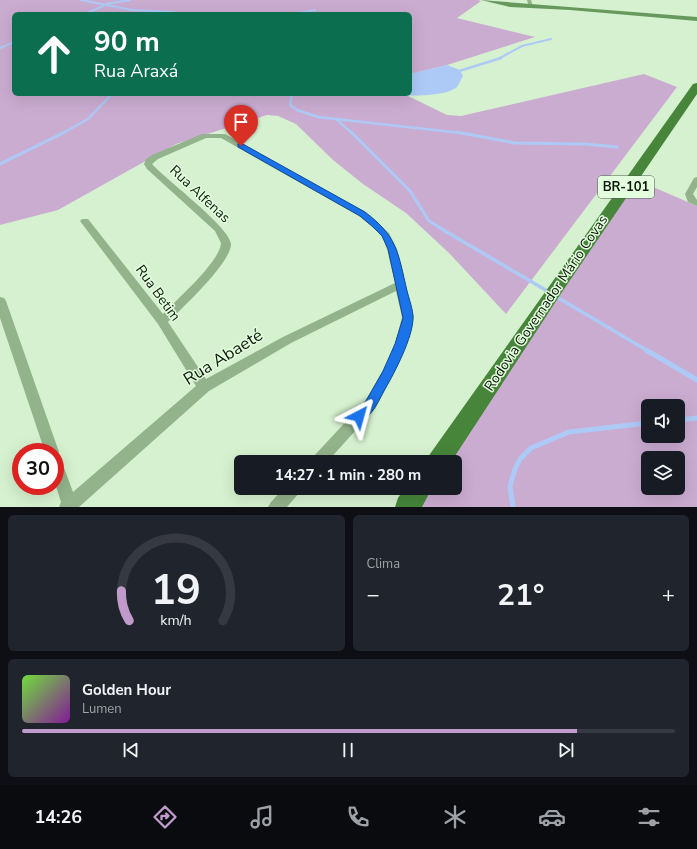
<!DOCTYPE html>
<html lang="pt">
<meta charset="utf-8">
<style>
body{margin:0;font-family:"Nunito Sans",sans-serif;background:#20242c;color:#f1f3f6;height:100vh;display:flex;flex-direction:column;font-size:15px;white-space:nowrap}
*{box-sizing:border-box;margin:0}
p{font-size:13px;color:#9ea1a6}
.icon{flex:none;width:22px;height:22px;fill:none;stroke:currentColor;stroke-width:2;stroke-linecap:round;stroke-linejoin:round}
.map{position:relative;height:507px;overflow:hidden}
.drawer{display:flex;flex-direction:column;gap:8px;padding:8px;background:#0d0f14;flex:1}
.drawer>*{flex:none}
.guide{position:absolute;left:12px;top:12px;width:400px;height:84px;border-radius:6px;box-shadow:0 4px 16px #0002;background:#0b6e4f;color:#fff;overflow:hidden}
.buttons{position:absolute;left:641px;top:399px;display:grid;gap:8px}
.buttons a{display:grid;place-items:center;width:44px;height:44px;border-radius:6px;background:#171b24;box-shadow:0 4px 16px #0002;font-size:20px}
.speed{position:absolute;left:12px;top:443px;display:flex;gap:8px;font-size:20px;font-weight:700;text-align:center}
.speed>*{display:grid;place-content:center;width:52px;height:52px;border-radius:50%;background:#171b24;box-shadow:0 4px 16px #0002;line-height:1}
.speed .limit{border:6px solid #d22;background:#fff;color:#111}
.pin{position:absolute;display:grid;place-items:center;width:34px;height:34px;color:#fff;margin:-41px -17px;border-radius:50% 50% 50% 0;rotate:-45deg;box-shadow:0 0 4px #0007}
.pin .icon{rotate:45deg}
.me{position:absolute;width:44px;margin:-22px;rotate:39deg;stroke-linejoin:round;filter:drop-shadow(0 0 3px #0008)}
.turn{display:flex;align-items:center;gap:14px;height:84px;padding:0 16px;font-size:18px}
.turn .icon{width:52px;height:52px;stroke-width:2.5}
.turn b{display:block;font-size:28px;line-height:34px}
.big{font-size:30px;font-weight:700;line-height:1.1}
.drawer .tile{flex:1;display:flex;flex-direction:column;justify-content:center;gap:6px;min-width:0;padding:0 14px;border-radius:6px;background:#20242c}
.drawer .dial{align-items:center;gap:0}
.dial svg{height:104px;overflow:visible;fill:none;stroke:#363941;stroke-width:7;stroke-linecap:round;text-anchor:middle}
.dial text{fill:#f1f3f6;stroke:none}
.song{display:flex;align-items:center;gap:12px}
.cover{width:48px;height:48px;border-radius:6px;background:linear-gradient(135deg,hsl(100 70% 55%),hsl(290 70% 35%))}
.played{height:4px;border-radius:2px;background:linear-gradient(90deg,#c19acc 85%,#363941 85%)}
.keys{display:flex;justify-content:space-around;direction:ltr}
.heat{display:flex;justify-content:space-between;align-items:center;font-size:22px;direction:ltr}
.drawer .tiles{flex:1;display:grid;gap:8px;grid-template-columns:1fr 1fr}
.tile:last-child{grid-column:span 2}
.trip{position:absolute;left:234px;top:455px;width:228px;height:40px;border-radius:6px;background:#171b24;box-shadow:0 4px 16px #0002;font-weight:700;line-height:40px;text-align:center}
.dock{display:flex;height:64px;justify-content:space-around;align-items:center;background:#090b0e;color:#9ea1a6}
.dock .icon{width:28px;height:28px}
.dock .on{color:#c19acc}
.dock b{font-size:18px;color:#f1f3f6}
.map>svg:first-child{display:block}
.green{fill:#cbacd1;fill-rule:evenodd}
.water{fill:#adc9f6}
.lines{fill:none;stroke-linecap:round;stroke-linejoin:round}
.stream-far4{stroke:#adc9f6;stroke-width:2}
.stream-far3{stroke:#adc9f6;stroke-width:2.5}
.stream-far2{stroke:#adc9f6;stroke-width:3}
.stream-far1{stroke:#adc9f6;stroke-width:3.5}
.stream{stroke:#adc9f6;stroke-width:5}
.street{fill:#92b38b;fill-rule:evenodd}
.secondary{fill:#67995d;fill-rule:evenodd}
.primary{fill:#46853a;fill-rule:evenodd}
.route{fill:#1a73e8;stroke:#114b97}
.labels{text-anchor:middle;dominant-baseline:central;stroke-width:3;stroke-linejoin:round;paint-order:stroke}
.shield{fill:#e2fedc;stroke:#4d5c4a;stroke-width:1}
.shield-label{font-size:13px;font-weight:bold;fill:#0d170c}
.street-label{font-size:14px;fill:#0d170c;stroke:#e2fedc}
.near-street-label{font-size:17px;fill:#0d170c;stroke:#e2fedc}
</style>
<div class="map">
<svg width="697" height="507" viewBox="0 0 697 507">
<rect width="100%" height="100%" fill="#d5f1cf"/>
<!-- green -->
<g class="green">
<polygon points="0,0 478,0 481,1 457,18 535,37 447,65 410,74 410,14 14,14 14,94 382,94 406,95 447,115 461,116 644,74 677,87 506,314 449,253 406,213 363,184 333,160 296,124 278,116 267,115 176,144 58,210 0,225"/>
<path d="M 637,180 L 697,206 L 697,507 L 416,507 L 429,488 L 455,488 L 455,462 L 446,462 ZM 648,406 L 678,406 L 678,436 L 648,436 ZM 648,458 L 678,458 L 678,488 L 648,488 Z"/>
</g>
<!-- water -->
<path class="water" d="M 447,65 L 460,70 L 463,76 C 461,79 459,84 457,87 C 444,98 399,96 382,94 L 410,94 L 410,74 Z"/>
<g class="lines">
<!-- stream-far4 -->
<g class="stream-far4">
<polyline points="81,0 132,10 172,12 181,14"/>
<polyline points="106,4 130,0"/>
<polyline points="85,14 103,6"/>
<polyline points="293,14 315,10"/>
<polyline points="0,48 14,42"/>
<polyline points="498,59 522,46 551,39"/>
</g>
<!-- stream-far3 -->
<g class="stream-far3">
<polyline points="456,72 501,58"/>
<polyline points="292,94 290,105 297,110 318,117 461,133"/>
<polyline points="336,119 352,133"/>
<polyline points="63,133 88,119 112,94"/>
</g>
<!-- stream-far2 -->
<g class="stream-far2">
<polyline points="351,132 410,191 429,221 442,229"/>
<polyline points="456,132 515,143 585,144 617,147"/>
<polyline points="0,164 65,132"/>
</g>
<!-- stream-far1 -->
<g class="stream-far1">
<polyline points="440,228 549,292"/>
<polyline points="555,296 648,351"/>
</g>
<!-- stream -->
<g class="stream">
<polyline points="646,350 697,380"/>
<polyline points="678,420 697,418"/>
<polyline points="513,507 510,486 515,469 520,459 531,448 569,432 648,423"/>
</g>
<!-- street -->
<g class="street">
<polygon points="527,0 531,0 533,7 529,7"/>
<path d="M 202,134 L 225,134 L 365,212 L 389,233 L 397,249 L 414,317 L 407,344 L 394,373 L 375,409 L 327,462 L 311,462 L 313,457 L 365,401 L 383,371 L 395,344 L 402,317 L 396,291 L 291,343 L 209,391 L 79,507 L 59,507 L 61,502 L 55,483 L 55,452 L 45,452 L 0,318 L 0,297 L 4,298 L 6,301 L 59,452 L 57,456 L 60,457 L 73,492 L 196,386 L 158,324 L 80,221 L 82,219 L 88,219 L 163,314 C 177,299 220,262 221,243 L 215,231 L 147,169 L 144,164 L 146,159 L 152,155 ZM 206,138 L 221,138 L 359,216 L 373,227 L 382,236 L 387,249 L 395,283 L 283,337 L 206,379 L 168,322 C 182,308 231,263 231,244 C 230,227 166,180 152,164 L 158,159 Z"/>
<polygon points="697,177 697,187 693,194 697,200 697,206 688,202 685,194 694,178"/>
<polygon points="284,488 302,488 299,493 287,507 268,507 271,502"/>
</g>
<!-- secondary -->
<polygon class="secondary" points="481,0 697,17 697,21 570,10 510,7"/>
<!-- primary -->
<g class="primary">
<polygon points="697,83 697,94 562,292 451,462 426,462 430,454 693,84"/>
<polygon points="405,488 432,488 422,507 395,507 398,498"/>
</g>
</g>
<!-- route -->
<path class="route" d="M 241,143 L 365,212 C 398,237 398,253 407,291 C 409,299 413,309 413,318 C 413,337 395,372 385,389 C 379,400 372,417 359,422 L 355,420 L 353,416 L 366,401 L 383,371 L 395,344 L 403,318 L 388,249 L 382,236 L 373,227 L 360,216 L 238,147 L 238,144 Z"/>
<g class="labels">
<!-- shield labels -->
<rect class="shield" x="598" y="176" width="56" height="22" rx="3"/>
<g class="shield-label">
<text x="626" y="187">BR-101</text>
</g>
<!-- street labels -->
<g class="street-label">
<text transform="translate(200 194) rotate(43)">Rua Alfenas</text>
<text transform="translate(158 293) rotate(54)">Rua Betim</text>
<text transform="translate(546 303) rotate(-56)">Rodovia Governador Mário Covas</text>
</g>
<!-- near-street labels -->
<g class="near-street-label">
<text transform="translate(223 357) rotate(-32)">Rua Abaeté</text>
</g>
</g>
</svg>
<div class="buttons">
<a><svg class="icon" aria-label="sound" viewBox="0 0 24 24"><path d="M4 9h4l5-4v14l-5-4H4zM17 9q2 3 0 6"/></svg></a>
<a><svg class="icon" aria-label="layers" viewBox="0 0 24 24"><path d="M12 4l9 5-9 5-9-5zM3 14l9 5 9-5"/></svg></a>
</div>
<div class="speed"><div class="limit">30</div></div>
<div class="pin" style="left:241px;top:146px;background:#d93025"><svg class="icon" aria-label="arrive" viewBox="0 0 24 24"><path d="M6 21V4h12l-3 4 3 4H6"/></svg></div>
<svg class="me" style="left:359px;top:416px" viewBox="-20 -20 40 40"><path d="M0-17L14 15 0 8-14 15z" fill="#1a73e8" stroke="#fff" stroke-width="4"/></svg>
<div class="trip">14:27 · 1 min · 280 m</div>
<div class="guide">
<div class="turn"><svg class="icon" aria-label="ahead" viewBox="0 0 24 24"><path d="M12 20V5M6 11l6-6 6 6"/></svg><div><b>90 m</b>Rua Araxá</div></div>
</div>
</div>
<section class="drawer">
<div class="tiles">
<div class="tile dial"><svg viewBox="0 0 100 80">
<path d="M14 69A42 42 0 1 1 86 69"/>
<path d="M14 69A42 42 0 0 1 8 46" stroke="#c19acc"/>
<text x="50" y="56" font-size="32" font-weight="700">19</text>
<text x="50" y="72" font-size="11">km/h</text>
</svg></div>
<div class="tile"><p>Clima</p>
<div class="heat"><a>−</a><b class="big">21°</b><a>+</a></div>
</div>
<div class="tile">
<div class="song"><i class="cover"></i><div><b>Golden Hour</b><p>Lumen</p></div></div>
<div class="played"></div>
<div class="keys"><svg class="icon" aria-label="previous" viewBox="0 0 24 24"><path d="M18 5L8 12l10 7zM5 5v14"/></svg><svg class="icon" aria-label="pause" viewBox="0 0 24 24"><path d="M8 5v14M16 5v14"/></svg><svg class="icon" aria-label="next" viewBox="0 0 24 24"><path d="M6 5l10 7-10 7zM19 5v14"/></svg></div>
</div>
</div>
</section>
<nav class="dock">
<b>14:26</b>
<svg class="icon on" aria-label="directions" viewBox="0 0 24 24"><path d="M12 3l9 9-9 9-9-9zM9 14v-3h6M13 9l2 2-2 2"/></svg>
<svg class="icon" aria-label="music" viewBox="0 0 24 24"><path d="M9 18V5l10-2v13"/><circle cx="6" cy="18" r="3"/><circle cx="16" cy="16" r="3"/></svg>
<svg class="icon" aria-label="phone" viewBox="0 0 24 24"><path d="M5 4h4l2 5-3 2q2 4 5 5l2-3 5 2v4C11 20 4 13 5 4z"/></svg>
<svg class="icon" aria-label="climate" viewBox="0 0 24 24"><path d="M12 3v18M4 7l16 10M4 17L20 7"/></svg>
<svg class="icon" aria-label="car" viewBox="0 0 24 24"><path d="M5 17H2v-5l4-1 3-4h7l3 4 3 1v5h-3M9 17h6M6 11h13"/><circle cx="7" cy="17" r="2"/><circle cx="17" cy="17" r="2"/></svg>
<svg class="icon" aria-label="filters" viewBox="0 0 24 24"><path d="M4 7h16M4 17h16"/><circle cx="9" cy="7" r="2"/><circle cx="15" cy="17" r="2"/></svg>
</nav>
